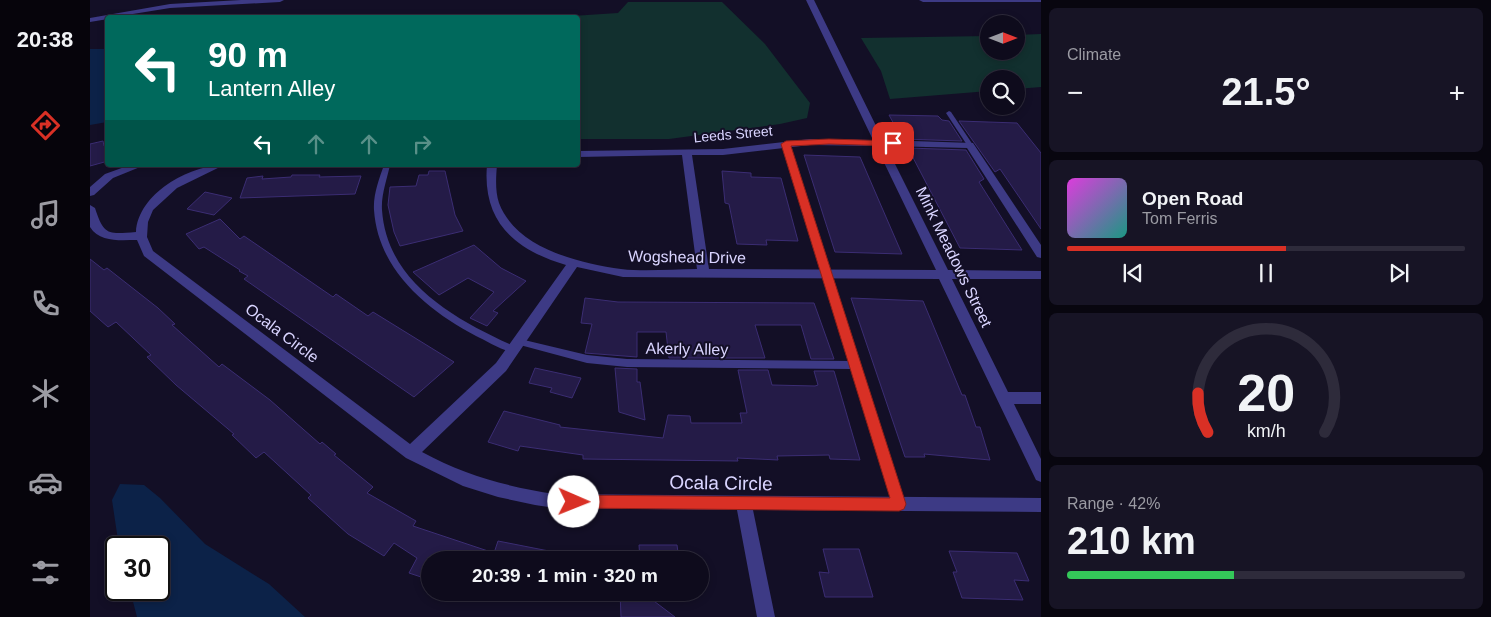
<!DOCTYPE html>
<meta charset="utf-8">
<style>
body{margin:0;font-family:Helvetica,sans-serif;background:#171425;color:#f1f3f6;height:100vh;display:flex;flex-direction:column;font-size:19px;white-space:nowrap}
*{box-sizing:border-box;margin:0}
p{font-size:16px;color:#9b9ba3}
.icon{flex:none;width:28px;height:28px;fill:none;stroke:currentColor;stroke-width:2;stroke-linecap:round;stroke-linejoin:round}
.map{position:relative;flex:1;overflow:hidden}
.drawer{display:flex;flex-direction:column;gap:8px;padding:8px;background:#08060f;width:450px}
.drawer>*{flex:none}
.guide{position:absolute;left:15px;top:15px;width:475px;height:152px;border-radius:5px;box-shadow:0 2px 8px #0003,0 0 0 1px #2e2b3b;background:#00695c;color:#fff;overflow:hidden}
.needle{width:32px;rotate:90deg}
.tools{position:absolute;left:890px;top:15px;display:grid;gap:10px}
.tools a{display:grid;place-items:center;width:45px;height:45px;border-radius:50%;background:#0e0b1c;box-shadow:0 2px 8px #0003,0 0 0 1px #2e2b3b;font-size:25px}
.speed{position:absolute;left:15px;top:536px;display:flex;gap:10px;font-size:25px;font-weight:700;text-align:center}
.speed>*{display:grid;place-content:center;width:65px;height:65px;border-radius:50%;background:#0e0b1c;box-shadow:0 2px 8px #0003,0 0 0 1px #2e2b3b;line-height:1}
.speed .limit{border:2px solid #111;border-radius:8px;background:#fff;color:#111}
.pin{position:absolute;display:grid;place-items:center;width:42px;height:42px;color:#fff;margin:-21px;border-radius:10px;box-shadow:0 2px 8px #0006}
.me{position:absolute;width:55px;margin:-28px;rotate:91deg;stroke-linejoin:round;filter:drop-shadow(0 0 4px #0008)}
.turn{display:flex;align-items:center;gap:18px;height:105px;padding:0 20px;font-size:22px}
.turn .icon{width:65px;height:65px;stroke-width:2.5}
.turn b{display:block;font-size:35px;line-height:42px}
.lanes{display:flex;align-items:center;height:48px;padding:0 20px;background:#0003;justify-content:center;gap:25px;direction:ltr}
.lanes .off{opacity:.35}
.big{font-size:38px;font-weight:600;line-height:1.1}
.drawer .tile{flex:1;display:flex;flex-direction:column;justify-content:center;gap:8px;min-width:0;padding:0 18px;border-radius:8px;background:#171425}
.drawer .dial{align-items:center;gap:0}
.dial svg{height:130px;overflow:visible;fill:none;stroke:#2e2b3b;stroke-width:7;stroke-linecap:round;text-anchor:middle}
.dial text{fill:#f1f3f6;stroke:none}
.song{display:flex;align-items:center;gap:15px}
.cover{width:60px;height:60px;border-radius:8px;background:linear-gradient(135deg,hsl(300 70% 55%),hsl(170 70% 35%))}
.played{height:5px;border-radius:2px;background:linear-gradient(90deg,#d93025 55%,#2e2b3b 55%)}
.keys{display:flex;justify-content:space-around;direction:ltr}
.heat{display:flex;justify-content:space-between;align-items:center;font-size:28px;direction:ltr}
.charge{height:8px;border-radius:4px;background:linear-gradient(90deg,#34c759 42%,#2e2b3b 0)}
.trip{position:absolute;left:331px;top:551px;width:288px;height:50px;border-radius:25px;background:#0e0b1c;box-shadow:0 2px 8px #0003,0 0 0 1px #2e2b3b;font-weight:600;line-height:50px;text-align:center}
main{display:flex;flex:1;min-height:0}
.tab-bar{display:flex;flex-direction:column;width:90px;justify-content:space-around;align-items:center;background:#06040b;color:#9b9ba3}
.tab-bar .icon{width:35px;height:35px}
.tab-bar .current{color:#d93025}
.tab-bar b{font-size:22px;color:#f1f3f6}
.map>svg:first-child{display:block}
.green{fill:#12302f}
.water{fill:#0c2248}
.building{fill:#241b47;stroke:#3b2d73}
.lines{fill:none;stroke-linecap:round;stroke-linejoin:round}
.lane{fill:#3d3a85;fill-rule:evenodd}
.street{fill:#3d3a85;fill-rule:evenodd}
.route{fill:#d93025;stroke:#8d1f18}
.labels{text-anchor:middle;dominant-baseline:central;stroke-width:4;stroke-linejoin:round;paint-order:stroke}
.far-street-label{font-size:14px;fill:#d9d4ff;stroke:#130f26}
.street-label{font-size:16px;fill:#d9d4ff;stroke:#130f26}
.near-street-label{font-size:19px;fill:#d9d4ff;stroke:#130f26}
</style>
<main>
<nav class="tab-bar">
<b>20:38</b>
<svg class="icon current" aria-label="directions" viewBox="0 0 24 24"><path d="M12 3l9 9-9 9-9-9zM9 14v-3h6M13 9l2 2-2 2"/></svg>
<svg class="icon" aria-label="music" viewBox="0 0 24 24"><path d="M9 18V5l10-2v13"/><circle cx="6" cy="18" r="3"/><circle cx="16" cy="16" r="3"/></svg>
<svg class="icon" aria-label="phone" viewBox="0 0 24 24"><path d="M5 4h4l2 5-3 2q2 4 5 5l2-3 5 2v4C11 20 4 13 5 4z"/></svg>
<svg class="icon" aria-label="climate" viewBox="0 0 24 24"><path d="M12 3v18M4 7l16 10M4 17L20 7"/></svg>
<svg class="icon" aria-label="car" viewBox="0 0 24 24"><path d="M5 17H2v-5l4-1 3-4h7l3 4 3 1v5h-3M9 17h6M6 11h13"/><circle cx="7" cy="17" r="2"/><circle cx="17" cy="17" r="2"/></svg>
<svg class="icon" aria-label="filters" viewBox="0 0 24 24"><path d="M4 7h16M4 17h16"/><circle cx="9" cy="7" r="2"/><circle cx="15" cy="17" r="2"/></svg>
</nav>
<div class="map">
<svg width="951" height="617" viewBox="0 0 951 617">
<rect width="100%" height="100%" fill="#130f26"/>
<!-- green -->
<g class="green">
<polygon points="538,2 632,2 675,44 720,103 717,118 690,124 579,139 488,139 488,18 467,17 528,13"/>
<polygon points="951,34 951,87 926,89 926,79 899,79 899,91 800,99 791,71 771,38 899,36 899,51 926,51 926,35"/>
</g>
<!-- water -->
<g class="water">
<polygon points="0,49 18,49 17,122 0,125"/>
<polygon points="30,484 54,485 70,498 115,544 179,584 215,617 47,617 40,590 69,590 69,548 29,547 22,500"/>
</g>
<!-- building -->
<g class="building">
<polygon points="799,115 848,116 852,120 859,121 872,141 812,139"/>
<polygon points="869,121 927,123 951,153 951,229 910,169 905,172"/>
<polygon points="13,141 14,146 18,145 18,161 0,166 0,144"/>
<polygon points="818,148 876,150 894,179 889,182 932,250 870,248"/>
<polygon points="714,155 770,157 812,254 745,252"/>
<polygon points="339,171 355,171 365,215 373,231 310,246 304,232 298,205 300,187 326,186 329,175 338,175"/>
<polygon points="632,171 661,173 661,177 691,178 708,241 676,240 677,245 647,244 639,204 635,203"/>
<polygon points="202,175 230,175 229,177 271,176 265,194 150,198 157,178 173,176 172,179 201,177"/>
<polygon points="115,192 142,198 124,215 97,209"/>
<polygon points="130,219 150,239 154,236 243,297 246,294 278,316 283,312 364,362 324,397 154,279 158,276 149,271 150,270 114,247 109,249 96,234"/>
<polygon points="384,245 411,268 436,281 403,311 408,313 397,326 380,318 404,292 378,278 349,295 323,272"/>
<polygon points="0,259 14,270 17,268 68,308 85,324 82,325 129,367 132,364 180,400 230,444 232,442 246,454 244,455 283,487 277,493 326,521 323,526 404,553 408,541 469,553 468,560 340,560 340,580 319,573 327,558 304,543 294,556 258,534 218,498 221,495 174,452 166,458 142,435 144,434 86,385 57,357 61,355 26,322 18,327 0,311"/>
<polygon points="495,298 528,302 724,303 744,359 721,359 711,325 665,325 675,358 579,358 576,332 547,332 547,357 495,353 502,324 491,323"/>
<polygon points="761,298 833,301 872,395 875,395 886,427 890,427 900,460 834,454 835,457 815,457"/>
<polygon points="445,368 491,378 482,398 460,392 462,388 439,383"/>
<polygon points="525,368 547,369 547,382 550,382 555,420 529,412"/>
<polygon points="648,370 678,370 682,385 725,386 728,385 724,371 744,371 770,460 740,459 739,455 687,456 688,460 647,458 648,461 493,459 493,455 430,446 428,451 398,442 414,411 470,425 470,427 573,438 578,415 600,416 601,423 652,423 650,413 657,413"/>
<polygon points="549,545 587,545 589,560 550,560"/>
<polygon points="733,549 769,549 783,597 735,597 729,572 739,573"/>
<polygon points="859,551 927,553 939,581 924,580 933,600 872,598 863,572 867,572"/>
<polygon points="530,592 552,592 585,617 531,617"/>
</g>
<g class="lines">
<!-- lane -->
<g class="lane">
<polygon points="859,111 861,112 883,145 882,146 878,146 877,145 856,113"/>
<polygon points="696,142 699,144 815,504 813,508 809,509 805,508 803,504 762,369 537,367 497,363 430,345 427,344 425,342 427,340 430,339 497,355 537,359 760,361 693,144"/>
<path d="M 294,165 L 300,165 C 297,179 291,195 292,210 C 297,284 368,321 428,348 L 430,350 L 428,352 C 419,355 395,340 386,336 C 337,310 288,270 284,210 C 283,195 289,179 294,165 Z"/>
</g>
<!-- street -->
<g class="street">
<polygon points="151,0 194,0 190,2 80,8 18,18 18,19 0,22 0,18 80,4"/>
<path d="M 716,0 L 724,0 L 793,140 L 883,143 L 951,245 L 951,258 L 947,257 L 877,148 L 796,146 L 858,270 L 951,271 L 951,279 L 862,279 L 918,392 L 951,392 L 951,404 L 924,404 L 951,459 L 951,482 L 946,480 L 849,279 L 533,277 L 487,267 L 416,371 L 332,452 C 374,475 418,487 465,494 L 951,498 L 951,512 L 663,510 L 685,617 L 667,617 L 647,510 L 465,508 L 445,505 L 408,497 L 373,486 L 316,458 L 54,256 L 47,240 C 31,240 10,243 0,227 L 0,205 L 5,208 C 14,236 18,234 46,232 C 48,194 99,165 134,165 L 87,188 L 63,210 L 58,222 L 57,237 L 63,251 L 320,444 L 406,363 L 476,265 C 425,250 392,222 397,165 L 407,165 C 406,177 405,191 409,203 C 426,248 488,263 531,269 C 556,272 582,269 607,269 L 592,155 L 488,157 L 488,151 L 633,149 L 720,139 L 783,140 ZM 720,145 L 786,146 L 846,270 L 619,269 L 602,155 L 633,155 Z"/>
<polygon points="829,0 951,0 951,2 833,2"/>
<polygon points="40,165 55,165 23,178 4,195 0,196 0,187 15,174"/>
</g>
</g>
<!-- route -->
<polygon class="route" points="739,139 803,141 807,143 803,146 739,144 701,146 816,504 814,509 809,511 484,508 479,506 477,502 479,497 484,495 800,498 691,144 696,141"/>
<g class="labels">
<!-- far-street labels -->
<g class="far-street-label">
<text transform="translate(643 134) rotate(-5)">Leeds Street</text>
</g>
<!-- street labels -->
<g class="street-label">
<text transform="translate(597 257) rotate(1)">Wogshead Drive</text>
<text transform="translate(864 257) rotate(64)">Mink Meadows Street</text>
<text transform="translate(192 333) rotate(37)">Ocala Circle</text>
<text transform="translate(597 349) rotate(1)">Akerly Alley</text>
</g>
<!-- near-street labels -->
<g class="near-street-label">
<text transform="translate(631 483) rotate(1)">Ocala Circle</text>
</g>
</g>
</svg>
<div class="tools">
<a><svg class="needle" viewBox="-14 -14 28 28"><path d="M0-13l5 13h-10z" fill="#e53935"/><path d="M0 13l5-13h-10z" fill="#9b9ba3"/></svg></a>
<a><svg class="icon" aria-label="search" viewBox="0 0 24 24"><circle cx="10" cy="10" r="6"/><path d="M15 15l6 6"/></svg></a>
</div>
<div class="speed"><div class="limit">30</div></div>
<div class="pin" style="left:803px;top:143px;background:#d93025"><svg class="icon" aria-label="arrive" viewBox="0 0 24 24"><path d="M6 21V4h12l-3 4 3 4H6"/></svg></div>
<svg class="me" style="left:484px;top:502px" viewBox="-20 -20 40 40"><circle r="19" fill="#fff"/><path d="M0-13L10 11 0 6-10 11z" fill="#d93025"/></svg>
<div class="trip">20:39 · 1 min · 320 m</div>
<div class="guide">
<div class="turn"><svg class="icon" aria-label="left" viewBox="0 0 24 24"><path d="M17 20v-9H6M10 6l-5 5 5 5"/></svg><div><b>90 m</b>Lantern Alley</div></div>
<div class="lanes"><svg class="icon" aria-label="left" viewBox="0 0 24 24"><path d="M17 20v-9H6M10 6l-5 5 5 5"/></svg><svg class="icon off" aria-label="ahead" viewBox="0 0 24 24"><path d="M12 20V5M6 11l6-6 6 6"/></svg><svg class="icon off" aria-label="ahead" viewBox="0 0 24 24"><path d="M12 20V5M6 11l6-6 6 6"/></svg><svg class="icon off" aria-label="right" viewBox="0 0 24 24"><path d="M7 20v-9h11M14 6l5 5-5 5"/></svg></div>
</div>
</div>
<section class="drawer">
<div class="tile"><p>Climate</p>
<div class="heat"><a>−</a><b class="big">21.5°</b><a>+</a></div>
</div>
<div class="tile">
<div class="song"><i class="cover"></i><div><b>Open Road</b><p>Tom Ferris</p></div></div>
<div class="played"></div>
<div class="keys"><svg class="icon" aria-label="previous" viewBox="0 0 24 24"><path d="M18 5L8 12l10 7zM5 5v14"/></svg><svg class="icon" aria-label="pause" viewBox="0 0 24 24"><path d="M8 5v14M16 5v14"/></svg><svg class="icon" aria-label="next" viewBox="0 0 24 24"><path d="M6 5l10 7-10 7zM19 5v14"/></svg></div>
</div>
<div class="tile dial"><svg viewBox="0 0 100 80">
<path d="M14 69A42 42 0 1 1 86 69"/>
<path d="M14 69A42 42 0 0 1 8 45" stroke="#d93025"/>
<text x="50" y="56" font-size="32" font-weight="700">20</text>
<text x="50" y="72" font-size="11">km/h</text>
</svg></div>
<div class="tile"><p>Range · 42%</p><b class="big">210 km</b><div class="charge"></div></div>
</section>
</main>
